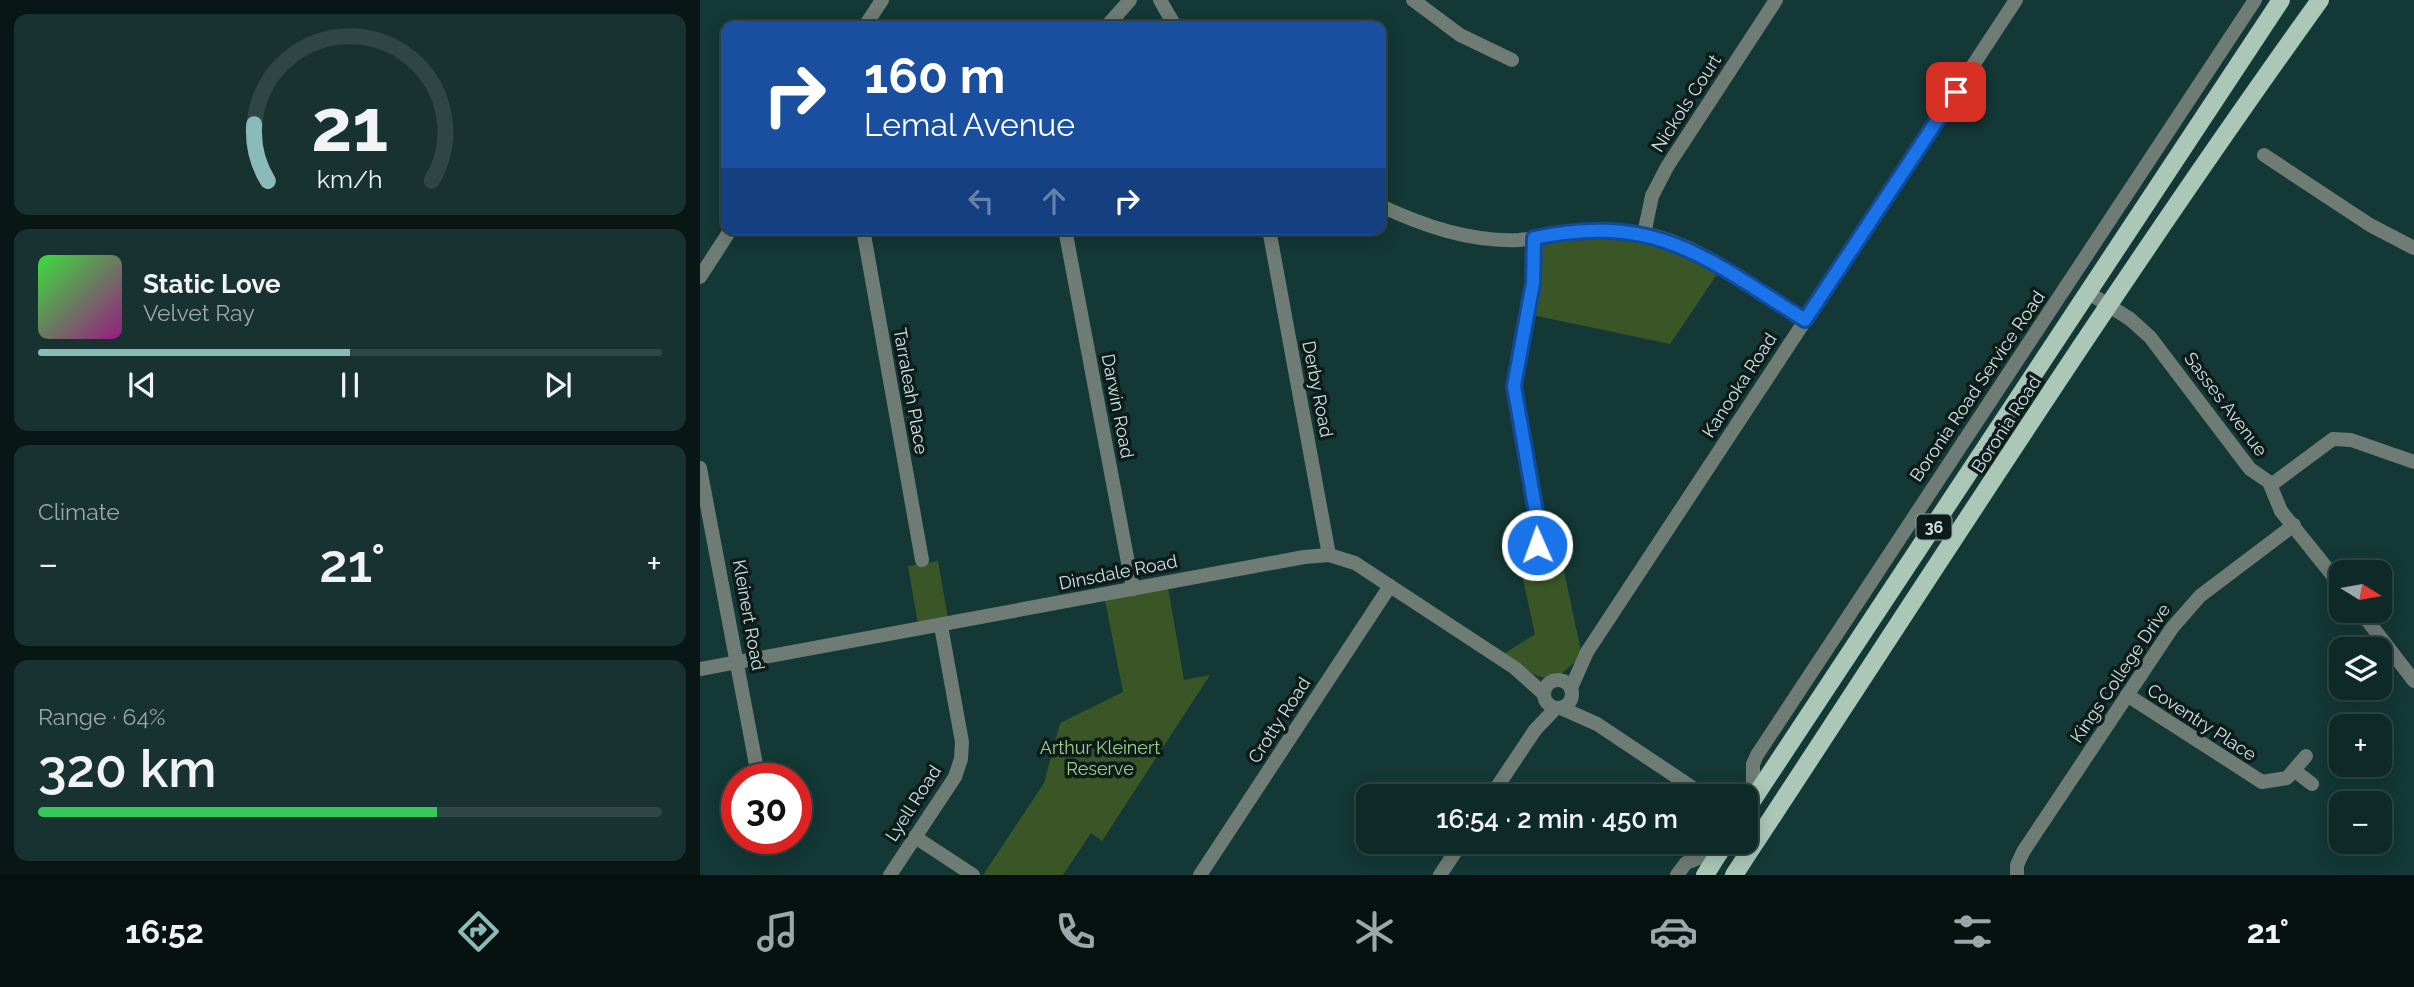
<!DOCTYPE html>
<meta charset="utf-8">
<style>
body{margin:0;font-family:Raleway,sans-serif;background:#173230;color:#f1f3f6;height:100vh;display:flex;flex-direction:column;font-size:26px;white-space:nowrap}
*{box-sizing:border-box;margin:0}
p{font-size:23px;color:#9ba7a8}
.icon{flex:none;width:38px;height:38px;fill:none;stroke:currentColor;stroke-width:2;stroke-linecap:round;stroke-linejoin:round}
.map{position:relative;flex:1;overflow:hidden}
.details{display:flex;flex-direction:column;gap:14px;padding:14px;background:#081716;width:700px}
.details>*{flex:none}
.banner{position:absolute;left:21px;top:21px;width:665px;height:214px;border-radius:14px;box-shadow:0 4px 18px #0003,0 0 0 2px #2e4645;background:#1a4fa0;color:#fff;overflow:hidden}
.needle{width:46px;rotate:101deg}
.buttons{position:absolute;left:1629px;top:560px;display:grid;gap:14px}
.buttons a{display:grid;place-items:center;width:63px;height:63px;border-radius:14px;background:#0e2a28;box-shadow:0 4px 18px #0003,0 0 0 2px #2e4645;font-size:35px}
.speed{position:absolute;left:21px;top:763px;display:flex;gap:14px;font-size:35px;font-weight:700;text-align:center}
.speed>*{display:grid;place-content:center;width:91px;height:91px;border-radius:50%;background:#0e2a28;box-shadow:0 4px 18px #0003,0 0 0 2px #2e4645;line-height:1}
.speed .limit{border:10px solid #d22;background:#fff;color:#111}
.pin{position:absolute;display:grid;place-items:center;width:60px;height:60px;color:#fff;margin:-30px;border-radius:14px;box-shadow:0 4px 10px #0006}
.me{position:absolute;width:77px;margin:-38px;rotate:358deg;stroke-linejoin:round;filter:drop-shadow(0 0 5px #0008)}
.turn{display:flex;align-items:center;gap:24px;height:147px;padding:0 28px;font-size:32px}
.turn .icon{width:91px;height:91px;stroke-width:2.5}
.turn b{display:block;font-size:49px;line-height:60px}
.lanes{display:flex;align-items:center;height:66px;padding:0 28px;background:#0003;justify-content:center;gap:35px;direction:ltr}
.lanes .off{opacity:.35}
.big{font-size:52px;font-weight:600;line-height:1.1}
.details .card{flex:1;display:flex;flex-direction:column;justify-content:center;gap:10px;min-width:0;padding:0 24px;border-radius:14px;background:#173230}
.details .dial{align-items:center;gap:0}
.dial svg{height:182px;overflow:visible;fill:none;stroke:#2e4645;stroke-width:7;stroke-linecap:round;text-anchor:middle}
.dial text{fill:#f1f3f6;stroke:none}
.song{display:flex;align-items:center;gap:21px}
.cover{width:84px;height:84px;border-radius:10px;background:linear-gradient(135deg,hsl(120 70% 55%),hsl(310 70% 35%))}
.played{height:7px;border-radius:4px;background:linear-gradient(90deg,#8bbbb9 50%,#2e4645 50%)}
.keys{display:flex;justify-content:space-around;direction:ltr}
.heat{display:flex;justify-content:space-between;align-items:center;font-size:38px;direction:ltr}
.charge{height:10px;border-radius:5px;background:linear-gradient(90deg,#34c759 64%,#2e4645 0)}
.trip{position:absolute;left:656px;top:784px;width:402px;height:70px;border-radius:14px;background:#0e2a28;box-shadow:0 4px 18px #0003,0 0 0 2px #2e4645;font-weight:600;line-height:70px;text-align:center}
.menu{display:flex;height:112px;justify-content:space-around;align-items:center;background:#061110;color:#9ba7a8}
.menu .icon{width:49px;height:49px}
.menu .active{color:#8bbbb9}
.menu b{font-size:32px;color:#f1f3f6}
main{display:flex;flex:1;min-height:0}
.map>svg:first-child{display:block}
.green{fill:#3a5626}
.lines{fill:none;stroke-linecap:round;stroke-linejoin:round}
.street{stroke:#6f7c75;stroke-width:14}
.primary{stroke:#abc7b8;stroke-width:18}
.route-casing{stroke:#114b97;stroke-width:18}
.route{stroke:#1a73e8;stroke-width:12}
.labels{text-anchor:middle;dominant-baseline:central;stroke-width:7;stroke-linejoin:round;paint-order:stroke}
.shield{fill:#0d1c1b;stroke:#93a6a4;stroke-width:2}
.shield-label{font-size:16px;font-weight:bold;fill:#cde1df}
.street-label{font-size:18px;fill:#cde1df;stroke:#0d1c1b}
.park-label{font-size:18px;fill:#a0cf81;stroke:#0d1c1b}
</style>
<main>
<section class="details">
<div class="card dial"><svg viewBox="0 0 100 80">
<path d="M14 69A42 42 0 1 1 86 69"/>
<path d="M14 69A42 42 0 0 1 8 44" stroke="#8bbbb9"/>
<text x="50" y="56" font-size="32" font-weight="700">21</text>
<text x="50" y="72" font-size="11">km/h</text>
</svg></div>
<div class="card">
<div class="song"><i class="cover"></i><div><b>Static Love</b><p>Velvet Ray</p></div></div>
<div class="played"></div>
<div class="keys"><svg class="icon" aria-label="previous" viewBox="0 0 24 24"><path d="M18 5L8 12l10 7zM5 5v14"/></svg><svg class="icon" aria-label="pause" viewBox="0 0 24 24"><path d="M8 5v14M16 5v14"/></svg><svg class="icon" aria-label="next" viewBox="0 0 24 24"><path d="M6 5l10 7-10 7zM19 5v14"/></svg></div>
</div>
<div class="card"><p>Climate</p>
<div class="heat"><a>−</a><b class="big">21°</b><a>+</a></div>
</div>
<div class="card"><p>Range · 64%</p><b class="big">320 km</b><div class="charge"></div></div>
</section>
<div class="map">
<svg width="1714" height="875" viewBox="0 0 1714 875">
<rect width="100%" height="100%" fill="#133836"/>
<!-- green -->
<g class="green">
<polygon points="918,230 1022,267 970,344 827,314 834,238"/>
<polygon points="837,545 863,566 882,656 853,681 815,668 799,657 835,634 817,552"/>
<polygon points="238,561 249,624 219,630 208,566"/>
<polygon points="467,582 484,680 510,675 402,841 391,833 363,875 283,875 344,783 360,723 423,692 404,595"/>
</g>
<g class="lines">
<!-- street -->
<g class="street">
<polyline points="460,0 475,26"/>
<polyline points="713,0 760,35 812,60"/>
<polyline points="165,26 182,0"/>
<polyline points="407,26 430,0"/>
<polyline points="1564,155 1670,225 1714,248"/>
<path d="M 681,206 C 724,226 770,242 819,240 C 861,237 898,225 941,233 C 1003,244 1053,288 1105,320"/>
<polyline points="163,229 222,560"/>
<polyline points="365,229 433,589"/>
<polyline points="569,229 629,555"/>
<polyline points="944,234 952,196 967,167 1076,0"/>
<polyline points="834,238 833,283 814,386 838,524 837,545"/>
<polyline points="0,277 31,229"/>
<polyline points="1389,293 1430,319 1450,337 1550,469 1569,482 1581,511 1642,587"/>
<polyline points="0,468 57,770"/>
<polyline points="1571,485 1633,439 1651,440 1714,462"/>
<polyline points="1660,611 1714,681"/>
<polyline points="0,669 604,557 629,555 655,563 815,668 844,694"/>
<circle cx="858" cy="694" r="14"/>
<polyline points="871,688 887,652 1316,0"/>
<polyline points="1427,695 1562,782 1587,778 1606,756"/>
<polyline points="861,708 897,724 1005,796"/>
<polyline points="1595,771 1612,784"/>
<polyline points="791,796 835,730 856,708"/>
<polyline points="1053,800 1053,764 1057,755 1555,0"/>
<polyline points="1046,823 1061,833"/>
<polyline points="215,837 273,875"/>
<polyline points="190,875 255,777 261,759 262,742 241,626"/>
<polyline points="500,875 690,586"/>
<polyline points="740,875 762,842"/>
<polyline points="977,875 986,863 1022,849"/>
<polyline points="1317,875 1317,865 1323,852 1472,628 1500,596 1594,525"/>
</g>
<!-- primary -->
<g class="primary">
<polyline points="1046,810 1581,0"/>
<polyline points="1005,875 1026,842"/>
<path d="M 1034,875 C 1227,582 1415,285 1620,0"/>
</g>
</g>
<g class="lines">
<defs>
<path id="route" d="M 837,545 L 838,524 L 814,386 L 833,283 L 834,238 C 958,212 1007,259 1105,320 L 1256,92"/>
</defs>
<!-- route casing -->
<use href="#route" class="route-casing"/>
<!-- route -->
<use href="#route" class="route"/>
</g>
<g class="labels">
<!-- shield labels -->
<rect class="shield" x="1216.5" y="514.5" width="35" height="25" rx="5"/>
<g class="shield-label">
<text x="1234" y="527">36</text>
</g>
<!-- street labels -->
<g class="street-label">
<text transform="translate(986 103) rotate(-57)">Nickols Court</text>
<text transform="translate(1039 385) rotate(-57)">Kanooka Road</text>
<text transform="translate(1277 386) rotate(-56)">Boronia Road Service Road</text>
<text transform="translate(618 389) rotate(79)">Derby Road</text>
<text transform="translate(211 391) rotate(80)">Tarraleah Place</text>
<text transform="translate(1526 404) rotate(53)">Sasses Avenue</text>
<text transform="translate(418 406) rotate(79)">Darwin Road</text>
<text transform="translate(1306 424) rotate(-57)">Boronia Road</text>
<text transform="translate(418 572) rotate(-11)">Dinsdale Road</text>
<text transform="translate(49 615) rotate(80)">Kleinert Road</text>
<text transform="translate(1420 673) rotate(-56)">Kings College Drive</text>
<text transform="translate(579 720) rotate(-57)">Crotty Road</text>
<text transform="translate(1502 722) rotate(33)">Coventry Place</text>
<text transform="translate(213 803) rotate(-57)">Lyell Road</text>
</g>
<!-- park labels -->
<g class="park-label">
<text x="400" y="747">Arthur Kleinert<tspan x="400" dy="21">Reserve</tspan></text>
</g>
</g>
</svg>
<div class="buttons">
<a><svg class="needle" viewBox="-14 -14 28 28"><path d="M0-13l5 13h-10z" fill="#e53935"/><path d="M0 13l5-13h-10z" fill="#9ba7a8"/></svg></a>
<a><svg class="icon" aria-label="layers" viewBox="0 0 24 24"><path d="M12 4l9 5-9 5-9-5zM3 14l9 5 9-5"/></svg></a>
<a>+</a>
<a>−</a>
</div>
<div class="speed"><div class="limit">30</div></div>
<div class="pin" style="left:1256px;top:92px;background:#d93025"><svg class="icon" aria-label="arrive" viewBox="0 0 24 24"><path d="M6 21V4h12l-3 4 3 4H6"/></svg></div>
<svg class="me" style="left:837px;top:545px" viewBox="-20 -20 40 40"><circle r="17" fill="#1a73e8" stroke="#fff" stroke-width="3"/><path d="M0-11L8 9 0 5-8 9z" fill="#fff"/></svg>
<div class="trip">16:54 · 2 min · 450 m</div>
<div class="banner">
<div class="turn"><svg class="icon" aria-label="right" viewBox="0 0 24 24"><path d="M7 20v-9h11M14 6l5 5-5 5"/></svg><div><b>160 m</b>Lemal Avenue</div></div>
<div class="lanes"><svg class="icon off" aria-label="left" viewBox="0 0 24 24"><path d="M17 20v-9H6M10 6l-5 5 5 5"/></svg><svg class="icon off" aria-label="ahead" viewBox="0 0 24 24"><path d="M12 20V5M6 11l6-6 6 6"/></svg><svg class="icon" aria-label="right" viewBox="0 0 24 24"><path d="M7 20v-9h11M14 6l5 5-5 5"/></svg></div>
</div>
</div>
</main>
<nav class="menu">
<b>16:52</b>
<svg class="icon active" aria-label="directions" viewBox="0 0 24 24"><path d="M12 3l9 9-9 9-9-9zM9 14v-3h6M13 9l2 2-2 2"/></svg>
<svg class="icon" aria-label="music" viewBox="0 0 24 24"><path d="M9 18V5l10-2v13"/><circle cx="6" cy="18" r="3"/><circle cx="16" cy="16" r="3"/></svg>
<svg class="icon" aria-label="phone" viewBox="0 0 24 24"><path d="M5 4h4l2 5-3 2q2 4 5 5l2-3 5 2v4C11 20 4 13 5 4z"/></svg>
<svg class="icon" aria-label="climate" viewBox="0 0 24 24"><path d="M12 3v18M4 7l16 10M4 17L20 7"/></svg>
<svg class="icon" aria-label="car" viewBox="0 0 24 24"><path d="M5 17H2v-5l4-1 3-4h7l3 4 3 1v5h-3M9 17h6M6 11h13"/><circle cx="7" cy="17" r="2"/><circle cx="17" cy="17" r="2"/></svg>
<svg class="icon" aria-label="filters" viewBox="0 0 24 24"><path d="M4 7h16M4 17h16"/><circle cx="9" cy="7" r="2"/><circle cx="15" cy="17" r="2"/></svg>
<b>21°</b>
</nav>
